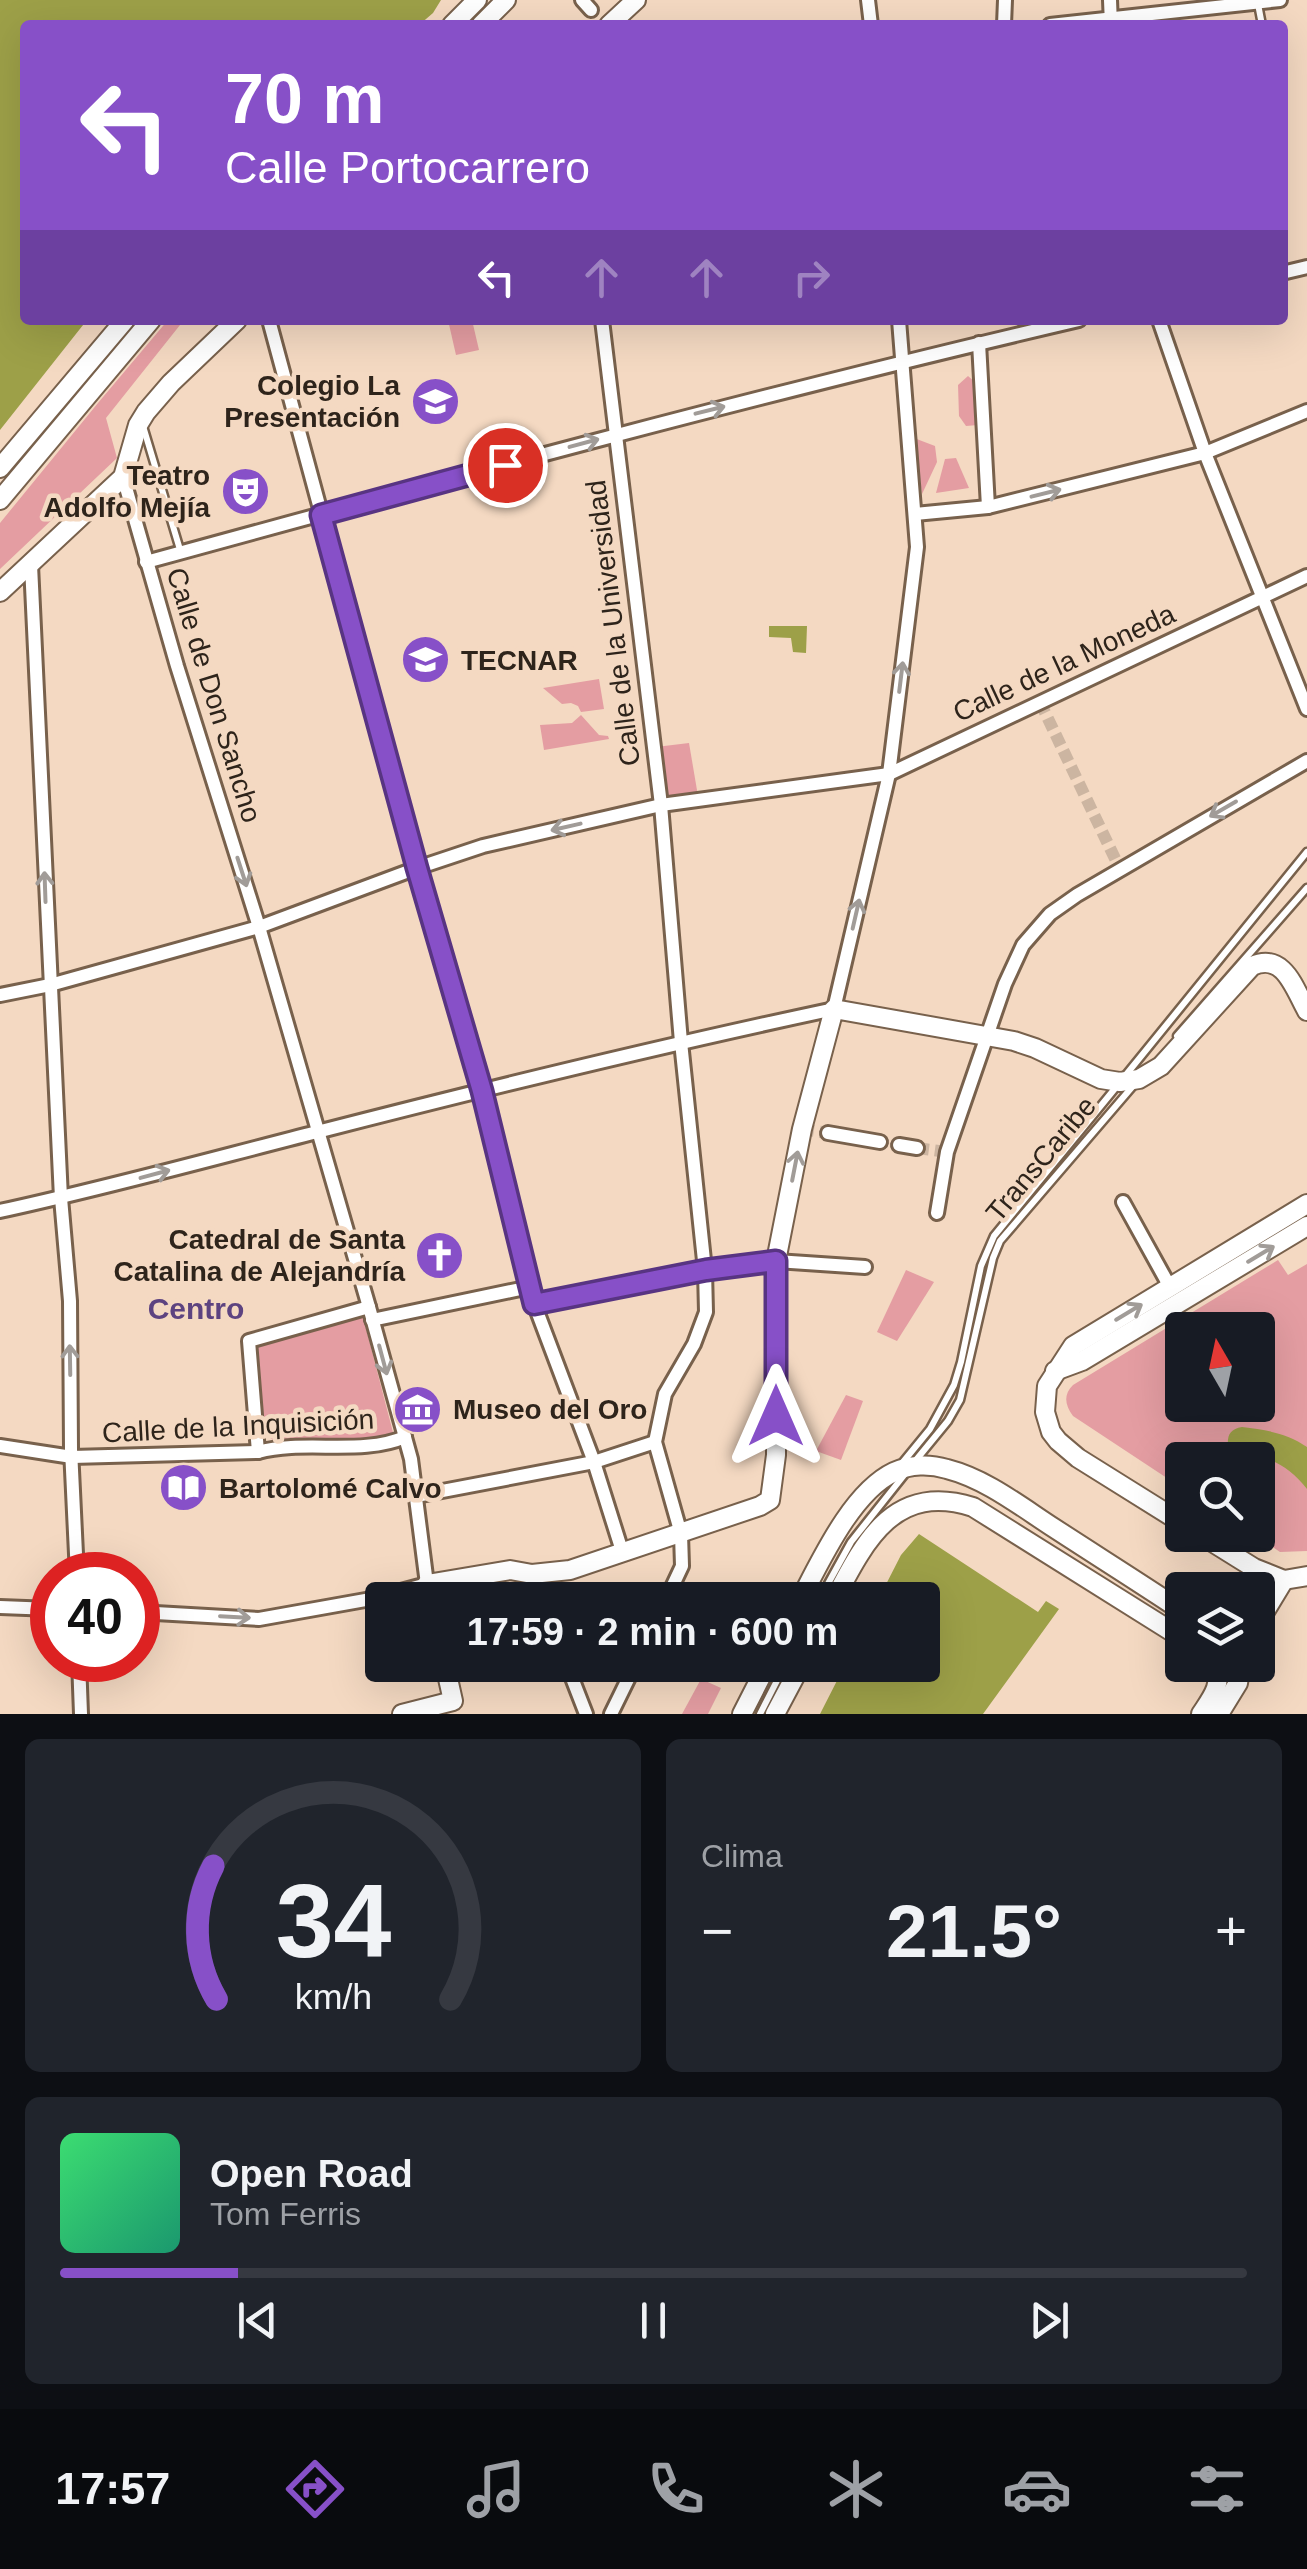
<!DOCTYPE html>
<html lang="es">
<meta charset="utf-8">
<style>
body{margin:0;font-family:Arial,sans-serif;background:#20242c;color:#f1f3f6;height:100vh;display:flex;flex-direction:column;font-size:38px;white-space:nowrap}
*{box-sizing:border-box;margin:0}
p{font-size:32px;color:#9ea1a6}
.icon{flex:none;width:55px;height:55px;fill:none;stroke:currentColor;stroke-width:2;stroke-linecap:round;stroke-linejoin:round}
.map{position:relative;height:1714px;overflow:hidden}
.side{display:flex;flex-direction:column;gap:25px;padding:25px;background:#0d0f14;flex:1}
.side>*{flex:none}
.guide{position:absolute;left:20px;top:20px;width:1268px;height:305px;border-radius:10px;box-shadow:0 10px 40px #0002;background:#8750c8;color:#fff;overflow:hidden}
.needle{width:65px;rotate:351deg}
.controls{position:absolute;left:1165px;top:1312px;display:grid;gap:20px}
.controls a{display:grid;place-items:center;width:110px;height:110px;border-radius:10px;background:#171b24;box-shadow:0 10px 40px #0002;font-size:50px}
.speed{position:absolute;left:30px;top:1552px;display:flex;gap:20px;font-size:50px;font-weight:700;text-align:center}
.speed>*{display:grid;place-content:center;width:130px;height:130px;border-radius:50%;background:#171b24;box-shadow:0 10px 40px #0002;line-height:1}
.speed .limit{border:15px solid #d22;background:#fff;color:#111}
.pin{position:absolute;display:grid;place-items:center;width:85px;height:85px;color:#fff;margin:-42px;border:5px solid #fff;border-radius:50%;box-shadow:0 2px 10px #0007}
.me{position:absolute;width:110px;margin:-55px;rotate:0deg;stroke-linejoin:round;filter:drop-shadow(0 0 8px #0008)}
.turn{display:flex;align-items:center;gap:35px;height:210px;padding:0 40px;font-size:45px}
.turn .icon{width:130px;height:130px;stroke-width:2.5}
.turn b{display:block;font-size:70px;line-height:85px}
.lanes{display:flex;align-items:center;height:95px;padding:0 40px;background:#0003;justify-content:center;gap:50px;direction:ltr}
.lanes .off{opacity:.35}
.big{font-size:75px;font-weight:800;line-height:1.1}
.side .tile{flex:1;display:flex;flex-direction:column;justify-content:center;gap:15px;min-width:0;padding:0 35px;border-radius:15px;background:#20242c}
.side .dial{align-items:center;gap:0}
.dial svg{height:260px;overflow:visible;fill:none;stroke:#363941;stroke-width:7;stroke-linecap:round;text-anchor:middle}
.dial text{fill:#f1f3f6;stroke:none}
.song{display:flex;align-items:center;gap:30px}
.cover{width:120px;height:120px;border-radius:15px;background:linear-gradient(135deg,hsl(140 70% 55%),hsl(160 70% 35%))}
.played{height:10px;border-radius:5px;background:linear-gradient(90deg,#8750c8 15%,#363941 15%)}
.keys{display:flex;justify-content:space-around;direction:ltr}
.heat{display:flex;justify-content:space-between;align-items:center;font-size:55px;direction:ltr}
.side .tiles{flex:1;display:grid;gap:25px;grid-template-columns:1fr 1fr}
.tile:last-child{grid-column:span 2}
.trip{position:absolute;left:365px;top:1582px;width:575px;height:100px;border-radius:10px;background:#171b24;box-shadow:0 10px 40px #0002;font-weight:800;line-height:100px;text-align:center}
.tab-bar{display:flex;height:160px;justify-content:space-around;align-items:center;background:#090b0e;color:#9ea1a6}
.tab-bar .icon{width:70px;height:70px}
.tab-bar .on{color:#8750c8}
.tab-bar b{font-size:45px;color:#f1f3f6}
.map>svg:first-child{display:block}
.green{fill:#e49da2;fill-rule:evenodd}
.water{fill:#9da048}
.lines{fill:none;stroke-linecap:round;stroke-linejoin:round}
.street-tunnel{stroke:#ccb5a1;stroke-width:12;stroke-dasharray:12 6;stroke-linecap:butt}
.lane-casing{stroke:#78614c;stroke-width:11}
.street-casing{stroke:#78614c;stroke-width:18}
.secondary-casing{stroke:#78614c;stroke-width:22}
.lane{stroke:#fff;stroke-width:6}
.street{stroke:#fff;stroke-width:12}
.secondary{stroke:#fff;stroke-width:18}
.oneway{stroke:#a19c98}
.route-casing{stroke:#583482;stroke-width:25}
.route{stroke:#8750c8;stroke-width:18}
.labels{text-anchor:middle;dominant-baseline:central;stroke-width:9;stroke-linejoin:round;paint-order:stroke}
.poi-label{font-size:28px;font-weight:bold;fill:#2e241b;stroke:#f4d9c2;text-anchor:end}
.street-label{font-size:28px;fill:#2e241b;stroke:#f4d9c2}
.neighbourhood-label{font-size:30px;font-weight:bold;fill:#5d4380;stroke:#f4d9c2}
</style>
<div class="map">
<svg width="1307" height="1714" viewBox="0 0 1307 1714">
<rect width="100%" height="100%" fill="#f4d9c2"/>
<!-- green -->
<g class="green">
<polygon points="168,320 184,320 106,418 117,458 0,569 0,523 98,403"/>
<polygon points="448,320 472,320 479,350 456,355"/>
<polygon points="968,376 976,383 978,425 966,426 959,416 958,385"/>
<polygon points="914,438 935,446 937,462 922,494"/>
<polygon points="956,458 969,488 936,493 945,459"/>
<polygon points="599,679 604,709 581,712 578,706 571,703 562,704 543,688"/>
<polygon points="581,715 599,735 608,736 609,739 544,750 540,725 572,723"/>
<polygon points="689,743 698,796 663,802 656,747"/>
<path d="M 1278,1260 L 1288,1275 L 1307,1264 L 1307,1551 L 1280,1552 L 1255,1535 L 1258,1535 L 1258,1460 L 1182,1460 L 1182,1488 L 1073,1416 C 1065,1405 1063,1395 1073,1385 ZM 1182,1330 L 1258,1330 L 1258,1405 L 1182,1405 Z"/>
<polygon points="906,1270 934,1282 897,1341 877,1332"/>
<polygon points="362,1313 395,1440 276,1442 260,1431 254,1341"/>
<polygon points="846,1395 863,1401 841,1460 816,1451"/>
<polygon points="701,1679 721,1688 708,1714 682,1714"/>
</g>
<!-- water -->
<g class="water">
<polygon points="0,0 441,0 433,13 419,25 25,25 25,320 87,320 0,430"/>
<polygon points="769,626 807,626 806,653 793,652 791,638 769,637"/>
<path d="M 1242,1427 C 1266,1430 1287,1433 1307,1447 L 1307,1489 C 1292,1470 1275,1459 1251,1454 C 1241,1452 1237,1453 1228,1447 C 1227,1435 1230,1429 1242,1427 Z"/>
<polygon points="919,1534 1038,1612 1046,1601 1059,1609 983,1714 820,1714 845,1665 922,1665 922,1600 878,1600 901,1555"/>
</g>
<g class="lines">
<!-- street-tunnel -->
<g class="street-tunnel">
<polyline points="1040,702 1120,869"/>
<polyline points="802,1129 828,1133"/>
<polyline points="917,1148 947,1152"/>
</g>
<defs>
<g id="lane">
<polyline points="1258,4 1262,25"/>
<polyline points="143,426 181,553"/>
<polyline points="1177,1036 1307,888"/>
<polyline points="1125,1076 1307,852"/>
<polyline points="916,1460 948,1421 960,1400 993,1258 1000,1241 1133,1086"/>
<polyline points="903,1462 930,1429 954,1385 961,1362 981,1266 994,1236 1117,1086"/>
<polyline points="819,1600 851,1542 905,1474"/>
<polyline points="760,1714 785,1665"/>
</g>
<g id="street">
<polyline points="582,0 591,10"/>
<polyline points="868,0 871,25"/>
<polyline points="1110,0 1111,25"/>
<polyline points="1004,25 1005,0"/>
<polyline points="1050,25 1280,0"/>
<polyline points="1282,273 1307,267"/>
<polyline points="269,320 417,868 483,1091 534,1303 594,1462 622,1551"/>
<polyline points="602,320 661,805 681,1042 705,1270 706,1312 694,1344 665,1394 655,1442 681,1534 682,1566 666,1600"/>
<polyline points="1159,320 1205,453 1307,709"/>
<polyline points="979,343 988,507"/>
<polyline points="123,477 177,666 259,927 369,1307 411,1459 427,1584 371,1599 259,1619 138,1612"/>
<polyline points="915,514 988,507 1205,453 1307,411"/>
<path d="M 146,562 C 456,477 766,393 1079,320"/>
<polyline points="31,565 61,1198 70,1301 71,1449 77,1575"/>
<polyline points="0,995 50,985 259,927 417,868 483,846 661,805 889,774 1307,576"/>
<polyline points="828,1133 880,1142"/>
<polyline points="899,1145 917,1148"/>
<polyline points="1123,1202 1170,1287"/>
<path d="M 0,1211 C 106,1188 211,1159 317,1132 C 488,1088 661,1046 834,1009 L 889,774 L 917,547 L 899,320"/>
<polyline points="937,1213 947,1152 1005,984 1023,945 1050,914 1077,895 1307,761"/>
<polyline points="534,1303 705,1270 776,1261 865,1267"/>
<polyline points="372,1320 530,1287"/>
<path d="M 0,1446 L 72,1457 L 258,1452 C 305,1439 361,1456 405,1437"/>
<polyline points="258,1452 249,1341 369,1307"/>
<polyline points="416,1496 594,1462 655,1442"/>
<polyline points="532,1574 543,1600"/>
<polyline points="0,1607 52,1609"/>
<polyline points="79,1660 81,1714"/>
<polyline points="567,1665 586,1714"/>
<polyline points="611,1714 635,1665"/>
</g>
<g id="secondary">
<polyline points="452,25 477,0"/>
<polyline points="481,25 506,0"/>
<polyline points="609,25 636,0"/>
<polyline points="0,468 125,320"/>
<polyline points="0,500 151,320"/>
<polyline points="0,592 123,477 138,425 146,412 171,383 237,320"/>
<polyline points="1055,1371 1082,1361 1307,1226"/>
<polyline points="1182,1523 1078,1458 1058,1441 1051,1432 1045,1412 1047,1386 1073,1346 1307,1204"/>
<polyline points="1201,1535 1254,1568 1284,1580 1307,1576"/>
<path d="M 430,1600 L 427,1584 L 510,1570 L 532,1574 L 570,1570 L 760,1506 L 770,1500 L 776,1455 L 776,1261 L 802,1129 L 834,1009 L 1014,1041 L 1035,1048 L 1101,1079 L 1120,1082 L 1139,1079 L 1161,1066 L 1252,966 C 1284,952 1294,988 1307,1011"/>
<path d="M 800,1600 C 821,1560 852,1492 894,1472 C 910,1464 930,1464 947,1469 C 986,1479 1020,1506 1054,1528 C 1097,1556 1140,1583 1182,1611"/>
<path d="M 834,1600 C 865,1541 894,1482 973,1507 L 1182,1638"/>
<polyline points="1258,1623 1284,1580"/>
<polyline points="402,1714 453,1701 445,1665"/>
<polyline points="742,1714 767,1665"/>
<polyline points="775,1714 801,1665"/>
<path d="M 1201,1714 C 1212,1697 1222,1686 1216,1665"/>
<polyline points="1219,1714 1238,1683 1241,1665"/>
</g>
</defs>
<!-- lane casing -->
<use href="#lane" class="lane-casing"/>
<!-- street casing -->
<use href="#street" class="street-casing"/>
<!-- secondary casing -->
<use href="#secondary" class="secondary-casing"/>
<!-- lane -->
<use href="#lane" class="lane"/>
<!-- street -->
<use href="#street" class="street"/>
<!-- secondary -->
<use href="#secondary" class="secondary"/>
</g>
<!-- one-way arrows -->
<defs><path id="oneway-shaft" d="M-6 0H5M1.5-3L5.5 0L1.5 3" fill="none" stroke-width="1.6" stroke-linecap="round" stroke-linejoin="round" transform="scale(2.5)"/></defs>
<g class="oneway">
<use href="#oneway-shaft" transform="translate(710 410) rotate(-14)"/>
<use href="#oneway-shaft" transform="translate(584 443) rotate(-15)"/>
<use href="#oneway-shaft" transform="translate(1046 493) rotate(-14)"/>
<use href="#oneway-shaft" transform="translate(901 677) rotate(-83)"/>
<use href="#oneway-shaft" transform="translate(1223 809) rotate(150)"/>
<use href="#oneway-shaft" transform="translate(566 827) rotate(167)"/>
<use href="#oneway-shaft" transform="translate(242 872) rotate(72)"/>
<use href="#oneway-shaft" transform="translate(45 887) rotate(-92)"/>
<use href="#oneway-shaft" transform="translate(856 914) rotate(-77)"/>
<use href="#oneway-shaft" transform="translate(795 1166) rotate(-79)"/>
<use href="#oneway-shaft" transform="translate(155 1174) rotate(-15)"/>
<use href="#oneway-shaft" transform="translate(1261 1254) rotate(-31)"/>
<use href="#oneway-shaft" transform="translate(1129 1312) rotate(-31)"/>
<use href="#oneway-shaft" transform="translate(70 1360) rotate(-91)"/>
<use href="#oneway-shaft" transform="translate(383 1360) rotate(75)"/>
<use href="#oneway-shaft" transform="translate(235 1617) rotate(3)"/>
</g>
<g class="lines">
<defs>
<polyline id="route" points="505,465 321,515 417,868 482,1091 534,1304 706,1270 776,1261 776,1416"/>
</defs>
<!-- route casing -->
<use href="#route" class="route-casing"/>
<!-- route -->
<use href="#route" class="route"/>
</g>
<!-- icons -->
<defs>
<symbol id="university-disc" viewBox="-11 -11 22 22"><circle r="9.5" fill="#8750c8" stroke="#f4d9c2"/><path d="M0-5L7-2L0 1L-7-2ZM-4 1L0 2.5L4 1V4Q0 6-4 4Z" fill="#fff"/></symbol>
<symbol id="theatre-disc" viewBox="-11 -11 22 22"><circle r="9.5" fill="#8750c8" stroke="#f4d9c2"/><path d="M-5-5.5Q0-4 5-5.5V0Q5 5 0 6Q-5 5-5 0ZM-3.3-2.5H-1v1.5H-3.3ZM1-2.5H3.3v1.5H1ZM-2.8 1Q0 5.5 2.8 1Z" fill="#fff"/></symbol>
<symbol id="church-disc" viewBox="-11 -11 22 22"><circle r="9.5" fill="#8750c8" stroke="#f4d9c2"/><path d="M-1.2-6h2.4v3.5h3.3v2.4h-3.3V6h-2.4V-.1h-3.3v-2.4h3.3Z" fill="#fff"/></symbol>
<symbol id="museum-disc" viewBox="-11 -11 22 22"><circle r="9.5" fill="#8750c8" stroke="#f4d9c2"/><path d="M0-6L6-3V-2H-6V-3ZM-5-1h2V3h-2ZM-1-1h2V3h-2ZM3-1h2V3H3ZM-6 4H6V6H-6Z" fill="#fff"/></symbol>
<symbol id="library-disc" viewBox="-11 -11 22 22"><circle r="9.5" fill="#8750c8" stroke="#f4d9c2"/><path d="M-6-4Q-3-5.5-.7-3.5V5Q-3 3-6 4ZM6-4Q3-5.5 .7-3.5V5Q3 3 6 4Z" fill="#fff"/></symbol>
</defs>
<g fill-rule="evenodd">
<use href="#university-disc" x="408" y="374" width="55" height="55"/>
<use href="#theatre-disc" x="218" y="464" width="55" height="55"/>
<use href="#university-disc" x="398" y="632" width="55" height="55"/>
<use href="#church-disc" x="412" y="1228" width="55" height="55"/>
<use href="#museum-disc" x="390" y="1382" width="55" height="55"/>
<use href="#library-disc" x="156" y="1460" width="55" height="55"/>
</g>
<g class="labels">
<!-- poi labels -->
<g class="poi-label">
<text x="400" y="385">Colegio La<tspan x="400" dy="32">Presentación</tspan></text>
<text x="210" y="475">Teatro<tspan x="210" dy="32">Adolfo Mejía</tspan></text>
<text x="461" y="660" text-anchor="start">TECNAR</text>
<text x="405" y="1239">Catedral de Santa<tspan x="405" dy="32">Catalina de Alejandría</tspan></text>
<text x="453" y="1409" text-anchor="start">Museo del Oro</text>
<text x="219" y="1488" text-anchor="start">Bartolomé Calvo</text>
</g>
<!-- street labels -->
<g class="street-label">
<text transform="translate(613 623) rotate(-97)">Calle de la Universidad</text>
<text transform="translate(1064 663) rotate(-25)">Calle de la Moneda</text>
<text transform="translate(214 695) rotate(73)">Calle de Don Sancho</text>
<text transform="translate(1041 1159) rotate(-50)">TransCaribe</text>
<text transform="translate(238 1426) rotate(-3)">Calle de la Inquisición</text>
</g>
<!-- neighbourhood labels -->
<g class="neighbourhood-label">
<text x="196" y="1308">Centro</text>
</g>
</g>
</svg>
<div class="controls">
<a><svg class="needle" viewBox="-14 -14 28 28"><path d="M0-13l5 13h-10z" fill="#e53935"/><path d="M0 13l5-13h-10z" fill="#9ea1a6"/></svg></a>
<a><svg class="icon" aria-label="search" viewBox="0 0 24 24"><circle cx="10" cy="10" r="6"/><path d="M15 15l6 6"/></svg></a>
<a><svg class="icon" aria-label="layers" viewBox="0 0 24 24"><path d="M12 4l9 5-9 5-9-5zM3 14l9 5 9-5"/></svg></a>
</div>
<div class="speed"><div class="limit">40</div></div>
<div class="pin" style="left:505px;top:465px;background:#d93025"><svg class="icon" aria-label="arrive" viewBox="0 0 24 24"><path d="M6 21V4h12l-3 4 3 4H6"/></svg></div>
<svg class="me" style="left:776px;top:1416px" viewBox="-20 -20 40 40"><path d="M0-17L14 15 0 8-14 15z" fill="#8750c8" stroke="#fff" stroke-width="4"/></svg>
<div class="trip">17:59 · 2 min · 600 m</div>
<div class="guide">
<div class="turn"><svg class="icon" aria-label="left" viewBox="0 0 24 24"><path d="M17 20v-9H6M10 6l-5 5 5 5"/></svg><div><b>70 m</b>Calle Portocarrero</div></div>
<div class="lanes"><svg class="icon" aria-label="left" viewBox="0 0 24 24"><path d="M17 20v-9H6M10 6l-5 5 5 5"/></svg><svg class="icon off" aria-label="ahead" viewBox="0 0 24 24"><path d="M12 20V5M6 11l6-6 6 6"/></svg><svg class="icon off" aria-label="ahead" viewBox="0 0 24 24"><path d="M12 20V5M6 11l6-6 6 6"/></svg><svg class="icon off" aria-label="right" viewBox="0 0 24 24"><path d="M7 20v-9h11M14 6l5 5-5 5"/></svg></div>
</div>
</div>
<section class="side">
<div class="tiles">
<div class="tile dial"><svg viewBox="0 0 100 80">
<path d="M14 69A42 42 0 1 1 86 69"/>
<path d="M14 69A42 42 0 0 1 13 28" stroke="#8750c8"/>
<text x="50" y="56" font-size="32" font-weight="700">34</text>
<text x="50" y="72" font-size="11">km/h</text>
</svg></div>
<div class="tile"><p>Clima</p>
<div class="heat"><a>−</a><b class="big">21.5°</b><a>+</a></div>
</div>
<div class="tile">
<div class="song"><i class="cover"></i><div><b>Open Road</b><p>Tom Ferris</p></div></div>
<div class="played"></div>
<div class="keys"><svg class="icon" aria-label="previous" viewBox="0 0 24 24"><path d="M18 5L8 12l10 7zM5 5v14"/></svg><svg class="icon" aria-label="pause" viewBox="0 0 24 24"><path d="M8 5v14M16 5v14"/></svg><svg class="icon" aria-label="next" viewBox="0 0 24 24"><path d="M6 5l10 7-10 7zM19 5v14"/></svg></div>
</div>
</div>
</section>
<nav class="tab-bar">
<b>17:57</b>
<svg class="icon on" aria-label="directions" viewBox="0 0 24 24"><path d="M12 3l9 9-9 9-9-9zM9 14v-3h6M13 9l2 2-2 2"/></svg>
<svg class="icon" aria-label="music" viewBox="0 0 24 24"><path d="M9 18V5l10-2v13"/><circle cx="6" cy="18" r="3"/><circle cx="16" cy="16" r="3"/></svg>
<svg class="icon" aria-label="phone" viewBox="0 0 24 24"><path d="M5 4h4l2 5-3 2q2 4 5 5l2-3 5 2v4C11 20 4 13 5 4z"/></svg>
<svg class="icon" aria-label="climate" viewBox="0 0 24 24"><path d="M12 3v18M4 7l16 10M4 17L20 7"/></svg>
<svg class="icon" aria-label="car" viewBox="0 0 24 24"><path d="M5 17H2v-5l4-1 3-4h7l3 4 3 1v5h-3M9 17h6M6 11h13"/><circle cx="7" cy="17" r="2"/><circle cx="17" cy="17" r="2"/></svg>
<svg class="icon" aria-label="filters" viewBox="0 0 24 24"><path d="M4 7h16M4 17h16"/><circle cx="9" cy="7" r="2"/><circle cx="15" cy="17" r="2"/></svg>
</nav>
